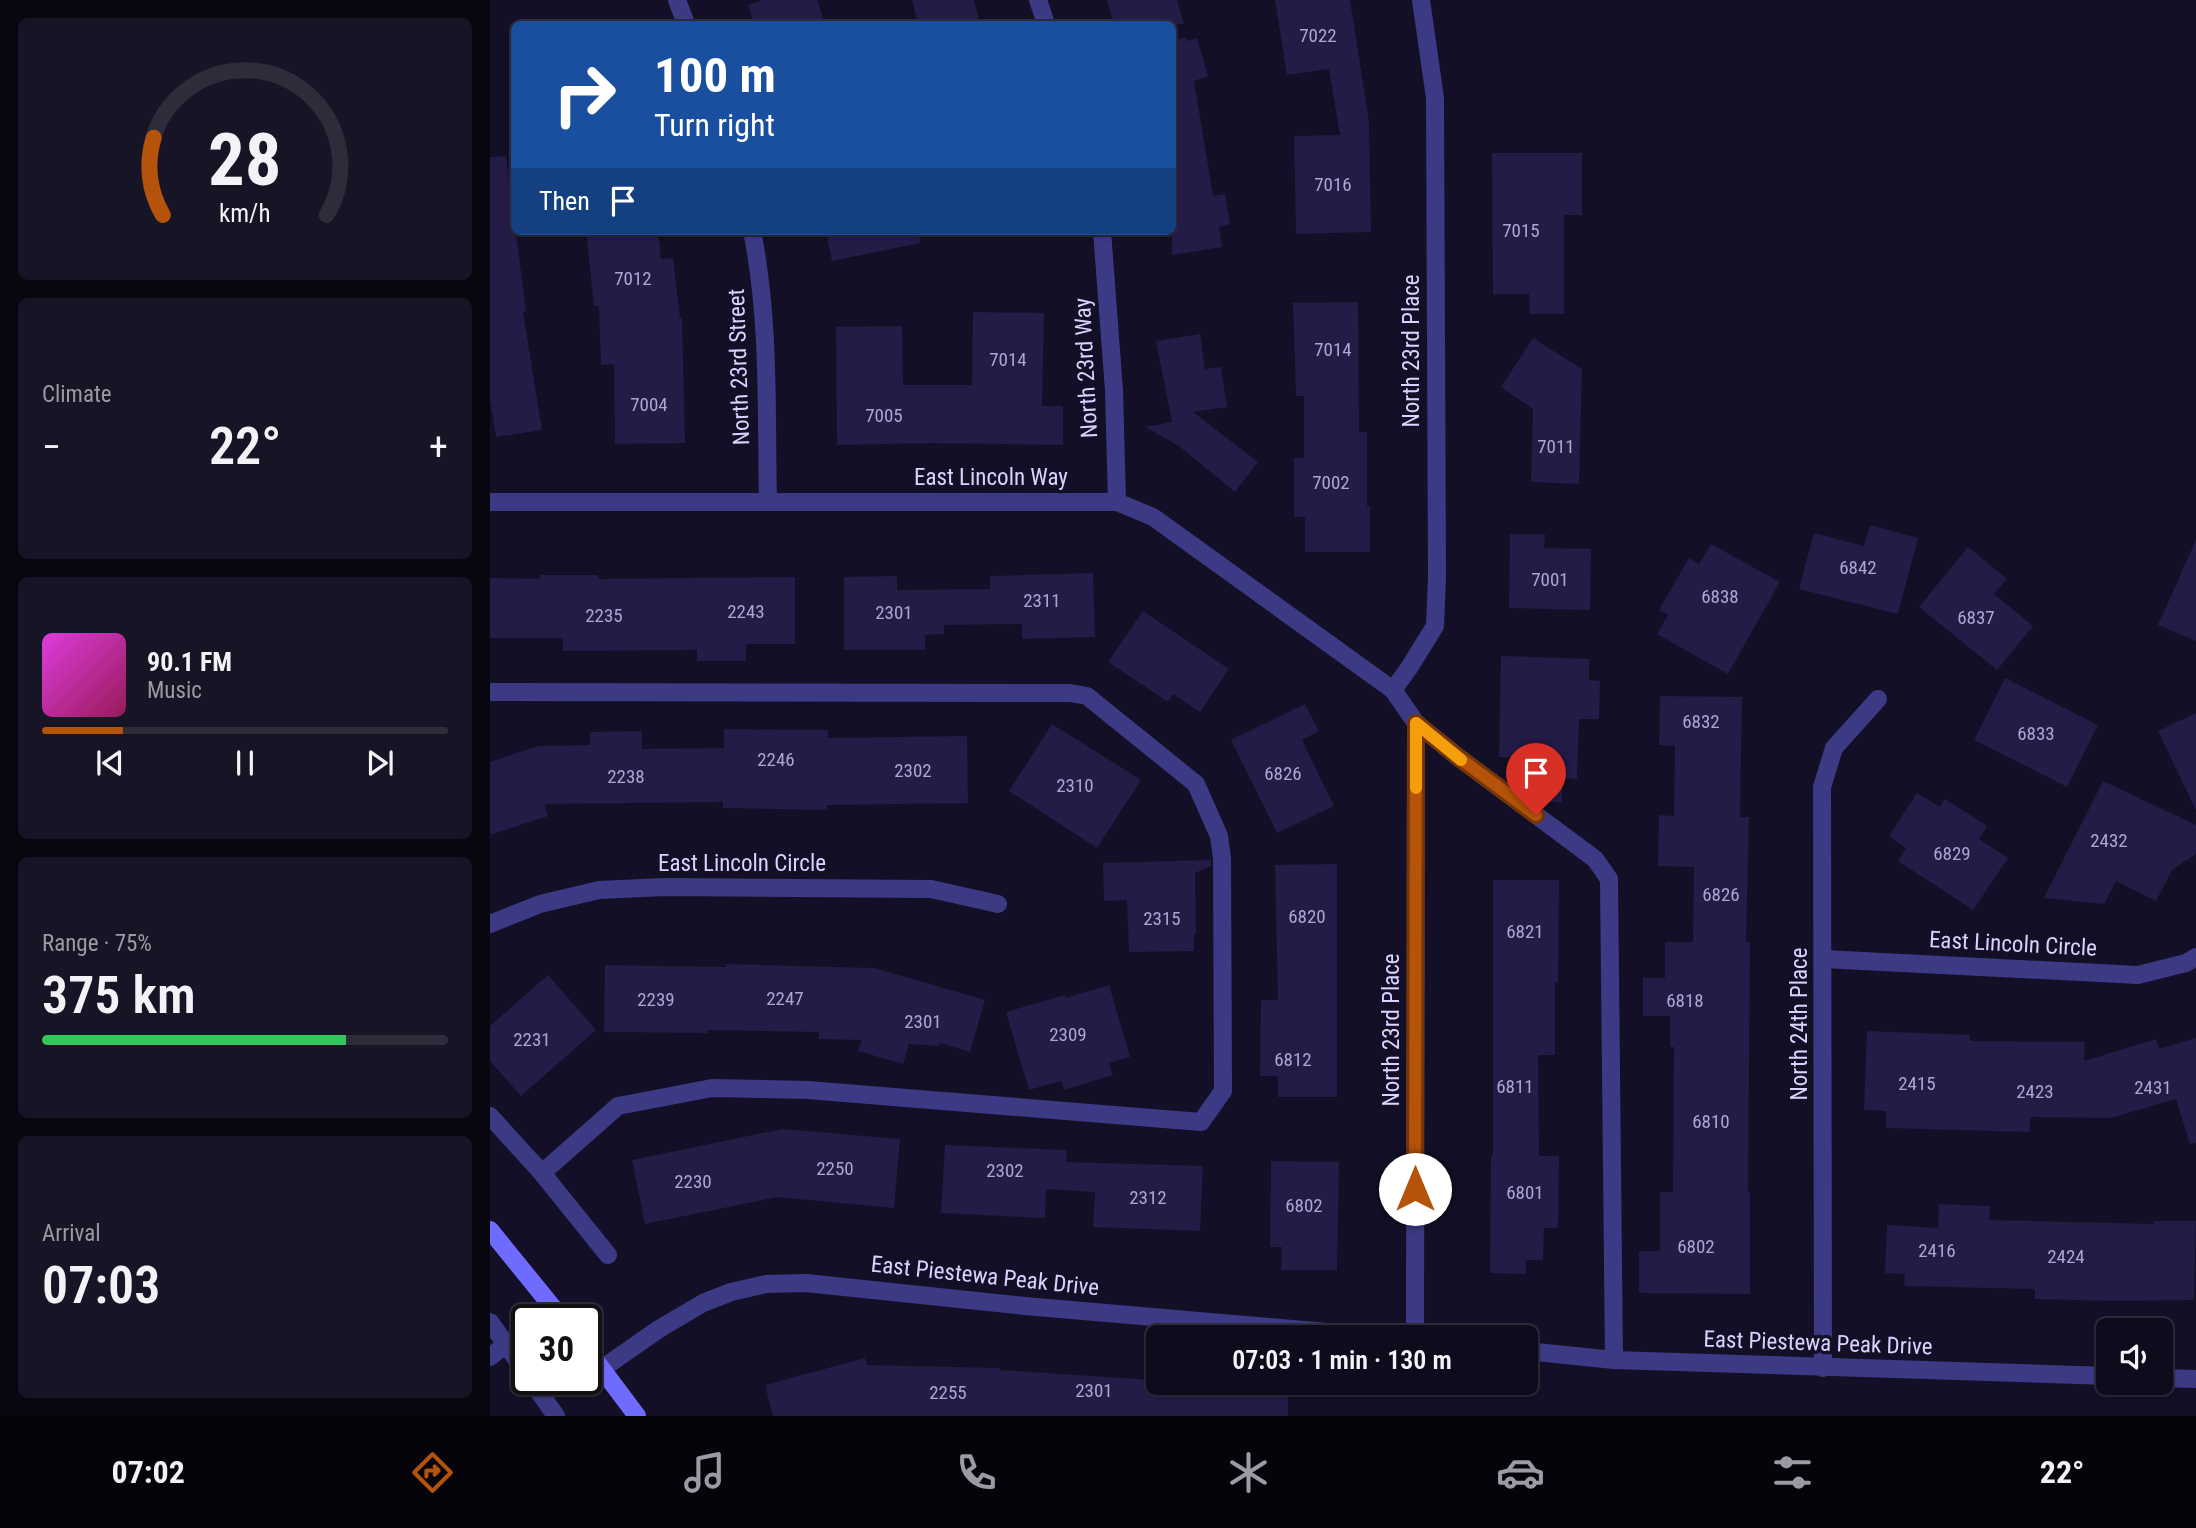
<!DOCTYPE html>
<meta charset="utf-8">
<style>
body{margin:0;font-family:"Roboto Condensed",sans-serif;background:#171425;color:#f1f3f6;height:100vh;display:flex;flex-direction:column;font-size:26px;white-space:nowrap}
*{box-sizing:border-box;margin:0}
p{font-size:23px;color:#9b9ba3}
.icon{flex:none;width:38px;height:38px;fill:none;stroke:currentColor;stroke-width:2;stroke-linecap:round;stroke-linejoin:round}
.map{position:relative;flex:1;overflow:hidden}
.drawer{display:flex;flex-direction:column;gap:18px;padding:18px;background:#08060f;width:490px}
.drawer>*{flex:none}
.guide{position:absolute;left:21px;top:21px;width:665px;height:214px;border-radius:10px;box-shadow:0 2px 5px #0004,0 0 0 2px #2e2b3b;background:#1a4fa0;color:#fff;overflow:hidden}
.buttons{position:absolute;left:1606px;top:1318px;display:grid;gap:14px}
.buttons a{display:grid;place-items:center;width:77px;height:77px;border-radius:10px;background:#0e0b1c;box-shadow:0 2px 5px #0004,0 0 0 2px #2e2b3b;font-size:35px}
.speed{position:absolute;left:21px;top:1304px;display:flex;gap:14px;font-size:35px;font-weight:700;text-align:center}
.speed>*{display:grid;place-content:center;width:91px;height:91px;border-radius:50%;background:#0e0b1c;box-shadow:0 2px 5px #0004,0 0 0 2px #2e2b3b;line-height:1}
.speed .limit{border:4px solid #111;border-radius:10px;background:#fff;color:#111}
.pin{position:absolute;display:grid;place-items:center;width:60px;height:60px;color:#fff;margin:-72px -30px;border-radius:50% 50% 50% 0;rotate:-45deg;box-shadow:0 0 7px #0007}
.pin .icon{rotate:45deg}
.me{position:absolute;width:77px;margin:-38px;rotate:0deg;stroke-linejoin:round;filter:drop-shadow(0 0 5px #0008)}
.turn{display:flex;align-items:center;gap:24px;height:147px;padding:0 28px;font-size:32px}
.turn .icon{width:91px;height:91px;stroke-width:2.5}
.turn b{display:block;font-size:49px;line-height:60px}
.then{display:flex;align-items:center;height:66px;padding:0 28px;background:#0003;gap:14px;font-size:26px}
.big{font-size:52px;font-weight:600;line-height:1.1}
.drawer .card{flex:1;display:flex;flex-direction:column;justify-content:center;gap:10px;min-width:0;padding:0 24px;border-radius:10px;background:#171425}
.drawer .dial{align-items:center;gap:0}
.dial svg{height:182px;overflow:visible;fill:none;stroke:#2e2b3b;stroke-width:7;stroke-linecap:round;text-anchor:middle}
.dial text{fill:#f1f3f6;stroke:none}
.song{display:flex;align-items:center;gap:21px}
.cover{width:84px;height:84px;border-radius:10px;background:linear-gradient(135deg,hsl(300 70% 55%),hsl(330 70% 35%))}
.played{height:7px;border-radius:4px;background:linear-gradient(90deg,#b45309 20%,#2e2b3b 20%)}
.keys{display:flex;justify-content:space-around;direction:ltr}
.heat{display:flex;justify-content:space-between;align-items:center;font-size:38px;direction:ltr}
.charge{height:10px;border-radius:5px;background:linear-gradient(90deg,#34c759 75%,#2e2b3b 0)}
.trip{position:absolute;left:656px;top:1325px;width:392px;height:70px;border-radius:10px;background:#0e0b1c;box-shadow:0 2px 5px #0004,0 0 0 2px #2e2b3b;font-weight:600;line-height:70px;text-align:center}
.dock{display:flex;height:112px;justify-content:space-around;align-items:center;background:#06040b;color:#9b9ba3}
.dock .icon{width:49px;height:49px}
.dock .selected{color:#b45309}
.dock b{font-size:32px;color:#f1f3f6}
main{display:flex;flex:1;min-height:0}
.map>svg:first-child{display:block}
.building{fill:#241b47}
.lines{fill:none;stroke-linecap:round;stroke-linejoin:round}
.lane{stroke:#3d3a85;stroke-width:18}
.street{stroke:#3d3a85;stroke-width:18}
.secondary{stroke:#6f6bff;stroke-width:18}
.route-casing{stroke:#753606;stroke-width:18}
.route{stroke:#b45309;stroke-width:12}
.slow{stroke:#f59e0b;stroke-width:12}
.labels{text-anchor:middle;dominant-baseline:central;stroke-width:7;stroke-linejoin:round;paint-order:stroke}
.number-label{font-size:19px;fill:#aca6d1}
.street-label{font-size:23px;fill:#d9d4ff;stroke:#130f26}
</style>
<main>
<section class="drawer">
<div class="card dial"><svg viewBox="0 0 100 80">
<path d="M14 69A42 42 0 1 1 86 69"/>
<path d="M14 69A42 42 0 0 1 10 35" stroke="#b45309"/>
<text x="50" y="56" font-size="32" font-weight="700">28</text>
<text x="50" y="72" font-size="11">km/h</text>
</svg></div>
<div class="card"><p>Climate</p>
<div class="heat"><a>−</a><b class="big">22°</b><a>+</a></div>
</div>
<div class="card">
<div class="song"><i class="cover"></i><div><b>90.1 FM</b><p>Music</p></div></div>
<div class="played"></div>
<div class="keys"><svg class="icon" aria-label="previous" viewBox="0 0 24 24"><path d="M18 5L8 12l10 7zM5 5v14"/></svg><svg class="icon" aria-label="pause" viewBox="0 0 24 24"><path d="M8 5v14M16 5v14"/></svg><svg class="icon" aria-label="next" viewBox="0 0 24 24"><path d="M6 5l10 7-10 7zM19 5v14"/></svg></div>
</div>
<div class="card"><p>Range · 75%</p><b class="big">375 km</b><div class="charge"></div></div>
<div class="card"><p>Arrival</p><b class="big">07:03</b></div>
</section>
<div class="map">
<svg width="1706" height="1416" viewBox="0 0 1706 1416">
<rect width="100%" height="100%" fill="#130f26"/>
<!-- building -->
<g class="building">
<polygon points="273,0 327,0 335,24 264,24 258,5"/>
<polygon points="422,0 484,0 490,24 428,24"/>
<polygon points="617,0 687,0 694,24 624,24"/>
<polygon points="785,0 860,0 879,122 881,232 806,234 804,136 850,135 839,69 797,75"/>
<polygon points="696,38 697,41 707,38 718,76 704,81 723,196 735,194 740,224 729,227 732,247 682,255 682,39"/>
<polygon points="1002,153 1092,153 1092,215 1074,215 1074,314 1040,314 1039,294 1003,294"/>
<polygon points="16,156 36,311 33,312 52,430 6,437 0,400 0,157"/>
<polygon points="96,231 168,231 171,259 183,258 190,318 192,317 195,443 125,444 124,364 111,365 109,306 104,306"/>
<polygon points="336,231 429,231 430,243 342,261"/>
<polygon points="868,302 869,432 877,432 877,506 880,506 880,552 815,552 815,517 804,517 804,458 814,458 814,396 806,396 803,303"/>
<polygon points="483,312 554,313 552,406 573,406 573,445 442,443 347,445 346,327 412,326 413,385 482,385"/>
<polygon points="710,334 715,369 731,367 737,407 703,412 768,462 745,492 689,446 655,427 682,422 666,341"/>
<polygon points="1043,338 1092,369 1089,484 1041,482 1043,409 1011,387"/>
<polygon points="1380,525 1428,538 1408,614 1309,589 1324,533 1374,546"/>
<polygon points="1020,534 1055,534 1054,548 1101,549 1100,610 1019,608"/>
<polygon points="1706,540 1706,641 1668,625"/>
<polygon points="1221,544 1290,582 1238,674 1167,634 1178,615 1169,610 1199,558 1209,564"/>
<polygon points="1478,547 1517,579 1504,594 1543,626 1507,670 1429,607"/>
<polygon points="603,573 605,637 532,639 532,624 454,625 454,634 435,635 435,650 354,650 354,577 407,576 407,590 500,589 500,576"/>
<polygon points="50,575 108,575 108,579 305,577 305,644 256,644 256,661 207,661 207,650 73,651 73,638 0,638 0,578 50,579"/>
<polygon points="653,611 739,669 710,712 683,694 678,702 618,662"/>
<polygon points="1011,656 1099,659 1099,680 1110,681 1109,719 1089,719 1087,779 1073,778 1072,802 1047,802 1042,798 1042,772 1029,771 1030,757 1009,757"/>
<polygon points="1515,678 1608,725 1577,787 1484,740"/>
<polygon points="1170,696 1252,697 1250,817 1259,817 1256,942 1260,942 1258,1192 1260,1192 1260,1294 1149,1293 1149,1251 1170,1251 1170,1192 1183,1192 1184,1047 1180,1047 1180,1016 1153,1016 1153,978 1175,978 1175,942 1203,942 1204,867 1168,866 1169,815 1184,816 1185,746 1169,745"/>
<polygon points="815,704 829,731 812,740 844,806 787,833 741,740"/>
<polygon points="1706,713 1706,810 1668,731"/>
<polygon points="562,724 651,780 607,848 519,791"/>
<polygon points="234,729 338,730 338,738 477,736 478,803 337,805 337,810 233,808 233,802 54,804 58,816 0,835 0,762 48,746 100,745 100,732 152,731 152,749 234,748"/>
<polygon points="1613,781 1706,825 1706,854 1682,870 1666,901 1626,881 1614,904 1554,898"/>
<polygon points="1427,793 1450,807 1455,799 1497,826 1489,839 1518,858 1483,910 1408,861 1416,848 1399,836"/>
<polygon points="721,860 721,866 705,873 706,934 704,934 704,951 639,952 637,900 614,901 613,863"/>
<polygon points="847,864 847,1097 788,1097 788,1076 770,1076 771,1000 788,1000 785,865"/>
<polygon points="1003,880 1069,880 1068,982 1065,982 1065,1055 1048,1055 1049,1156 1069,1156 1068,1228 1054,1228 1053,1260 1036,1260 1036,1274 1000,1273 1001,1155 1003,1155"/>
<polygon points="236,964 384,968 495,1000 480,1052 450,1043 449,1046 419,1044 413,1064 368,1051 372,1040 329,1039 329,1032 218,1030 218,1033 114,1032 115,965 236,967"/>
<polygon points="58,975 106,1030 31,1096 0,1061 0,1026"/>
<polygon points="619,985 640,1057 619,1063 623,1075 574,1090 571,1081 539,1090 516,1012 575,995 575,998"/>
<polygon points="1377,1031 1480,1035 1480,1041 1595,1042 1594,1061 1666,1039 1669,1049 1706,1038 1706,1143 1700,1144 1686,1099 1621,1118 1540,1117 1540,1132 1396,1128 1396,1111 1374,1110"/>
<polygon points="292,1129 410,1139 404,1208 287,1197 155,1224 142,1160"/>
<polygon points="455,1145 577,1150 576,1162 713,1166 710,1231 603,1227 605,1192 556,1189 555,1218 451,1213"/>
<polygon points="781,1161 849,1162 847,1270 791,1270 792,1247 780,1247"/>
<polygon points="1449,1204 1500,1206 1499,1220 1664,1224 1664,1221 1706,1221 1704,1300 1625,1301 1545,1299 1545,1289 1414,1286 1415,1274 1395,1273 1397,1225 1448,1228"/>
<polygon points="375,1358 377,1365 510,1368 510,1370 660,1380 659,1386 798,1391 798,1416 283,1416 275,1385"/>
</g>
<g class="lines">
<!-- lane -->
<g class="lane">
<polyline points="0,692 580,693 597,696 706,784 729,836 732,858 733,1091 711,1122 318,1090 222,1088 128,1106 52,1173"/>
<polyline points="926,723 968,757 1105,859 1119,879 1124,1360"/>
<polyline points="0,1357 16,1344"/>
</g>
<!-- street -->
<g class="street">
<polyline points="187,0 196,24"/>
<polyline points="548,0 556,24"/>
<path d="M 262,231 C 280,320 276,412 278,502"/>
<polyline points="612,231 624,390 627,502"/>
<polyline points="0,502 627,502 663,517 903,690 926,723 925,1337"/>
<polyline points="903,690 919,668 945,626 947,578 945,98 931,0"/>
<polyline points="0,924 50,904 109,890 175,887 441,889 508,904"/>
<polyline points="1334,959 1648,975 1696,963 1706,957"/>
<polyline points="0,1116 52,1173 118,1255"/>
<polyline points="0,1322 37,1374"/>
<polyline points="1036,1351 1124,1360 1619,1376"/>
<polyline points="113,1368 169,1329 213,1303 241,1292 276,1284 316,1283 535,1306 894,1337"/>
<polyline points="1333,1368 1332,787 1344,748 1388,699"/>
<polyline points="1671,1378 1706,1379"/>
<polyline points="40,1379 66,1416"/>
</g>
<!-- secondary -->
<g class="secondary">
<polyline points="0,1230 73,1320"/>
<polyline points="96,1348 147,1416"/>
</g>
</g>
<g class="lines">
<defs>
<polyline id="route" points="925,1189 926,723 968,757 1046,815"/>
</defs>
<!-- route casing -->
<use href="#route" class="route-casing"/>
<!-- route -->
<use href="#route" class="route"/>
<!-- slow -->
<polyline class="slow" points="926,788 926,723 971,760"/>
</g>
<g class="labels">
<!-- number labels -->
<g class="number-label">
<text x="828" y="35">7022</text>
<text x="843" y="184">7016</text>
<text x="1031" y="230">7015</text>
<text x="143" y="278">7012</text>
<text x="843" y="349">7014</text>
<text x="518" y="359">7014</text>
<text x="159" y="404">7004</text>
<text x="394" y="415">7005</text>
<text x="1066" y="446">7011</text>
<text x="841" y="482">7002</text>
<text x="1368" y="567">6842</text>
<text x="1060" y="579">7001</text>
<text x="1230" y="596">6838</text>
<text x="552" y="600">2311</text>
<text x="256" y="611">2243</text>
<text x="404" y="612">2301</text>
<text x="114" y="615">2235</text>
<text x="1486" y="617">6837</text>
<text x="1211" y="721">6832</text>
<text x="1546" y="733">6833</text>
<text x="286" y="759">2246</text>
<text x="423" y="770">2302</text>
<text x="793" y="773">6826</text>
<text x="136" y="776">2238</text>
<text x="585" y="785">2310</text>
<text x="1619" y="840">2432</text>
<text x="1462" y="853">6829</text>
<text x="1231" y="894">6826</text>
<text x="817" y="916">6820</text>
<text x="672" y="918">2315</text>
<text x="1035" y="931">6821</text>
<text x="295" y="998">2247</text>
<text x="166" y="999">2239</text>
<text x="1195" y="1000">6818</text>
<text x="433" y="1021">2301</text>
<text x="578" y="1034">2309</text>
<text x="42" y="1039">2231</text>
<text x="803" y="1059">6812</text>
<text x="1427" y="1083">2415</text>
<text x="1025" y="1086">6811</text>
<text x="1663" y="1087">2431</text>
<text x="1545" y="1091">2423</text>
<text x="1221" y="1121">6810</text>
<text x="345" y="1168">2250</text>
<text x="515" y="1170">2302</text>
<text x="203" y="1181">2230</text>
<text x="1035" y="1192">6801</text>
<text x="658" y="1197">2312</text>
<text x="814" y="1205">6802</text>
<text x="1206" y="1246">6802</text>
<text x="1447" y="1250">2416</text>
<text x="1576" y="1256">2424</text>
<text x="604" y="1390">2301</text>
<text x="458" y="1392">2255</text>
</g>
<!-- street labels -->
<g class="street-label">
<text transform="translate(921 351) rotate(-90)">North 23rd Place</text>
<text transform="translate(249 367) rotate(-92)">North 23rd Street</text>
<text transform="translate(596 368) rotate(-93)">North 23rd Way</text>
<text x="501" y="477">East Lincoln Way</text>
<text x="252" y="863">East Lincoln Circle</text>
<text transform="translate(1523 944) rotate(3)">East Lincoln Circle</text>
<text transform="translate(1309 1024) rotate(-90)">North 24th Place</text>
<text transform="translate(901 1030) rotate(-90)">North 23rd Place</text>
<text transform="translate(495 1276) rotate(6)">East Piestewa Peak Drive</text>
<text transform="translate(1328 1343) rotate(2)">East Piestewa Peak Drive</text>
</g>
</g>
</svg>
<div class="buttons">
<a><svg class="icon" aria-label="sound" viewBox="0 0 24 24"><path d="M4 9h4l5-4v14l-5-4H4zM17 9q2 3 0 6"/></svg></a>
</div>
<div class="speed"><div class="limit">30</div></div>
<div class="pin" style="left:1046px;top:815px;background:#d93025"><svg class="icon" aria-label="arrive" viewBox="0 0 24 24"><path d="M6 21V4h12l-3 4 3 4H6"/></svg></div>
<svg class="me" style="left:925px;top:1189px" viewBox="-20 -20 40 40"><circle r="19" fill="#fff"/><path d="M0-13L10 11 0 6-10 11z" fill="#b45309"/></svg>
<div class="trip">07:03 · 1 min · 130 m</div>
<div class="guide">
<div class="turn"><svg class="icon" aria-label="right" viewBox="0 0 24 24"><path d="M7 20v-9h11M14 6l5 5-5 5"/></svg><div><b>100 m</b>Turn right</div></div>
<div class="then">Then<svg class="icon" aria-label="arrive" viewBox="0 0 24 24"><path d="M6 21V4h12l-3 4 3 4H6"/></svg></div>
</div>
</div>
</main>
<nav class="dock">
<b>07:02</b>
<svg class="icon selected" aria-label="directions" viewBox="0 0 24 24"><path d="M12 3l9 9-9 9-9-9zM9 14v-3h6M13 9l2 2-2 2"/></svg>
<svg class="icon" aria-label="music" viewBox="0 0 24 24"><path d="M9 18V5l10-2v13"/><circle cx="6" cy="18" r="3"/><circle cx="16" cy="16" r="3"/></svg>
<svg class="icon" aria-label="phone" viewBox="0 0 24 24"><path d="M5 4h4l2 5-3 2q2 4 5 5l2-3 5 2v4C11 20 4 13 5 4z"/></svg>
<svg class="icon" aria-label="climate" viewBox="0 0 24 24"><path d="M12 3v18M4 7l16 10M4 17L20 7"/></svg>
<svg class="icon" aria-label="car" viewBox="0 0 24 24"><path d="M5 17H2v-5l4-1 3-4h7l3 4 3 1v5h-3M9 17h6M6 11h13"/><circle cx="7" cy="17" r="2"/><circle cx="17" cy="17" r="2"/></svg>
<svg class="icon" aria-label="filters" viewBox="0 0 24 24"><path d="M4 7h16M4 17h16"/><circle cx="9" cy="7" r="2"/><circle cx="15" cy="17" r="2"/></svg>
<b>22°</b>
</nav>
